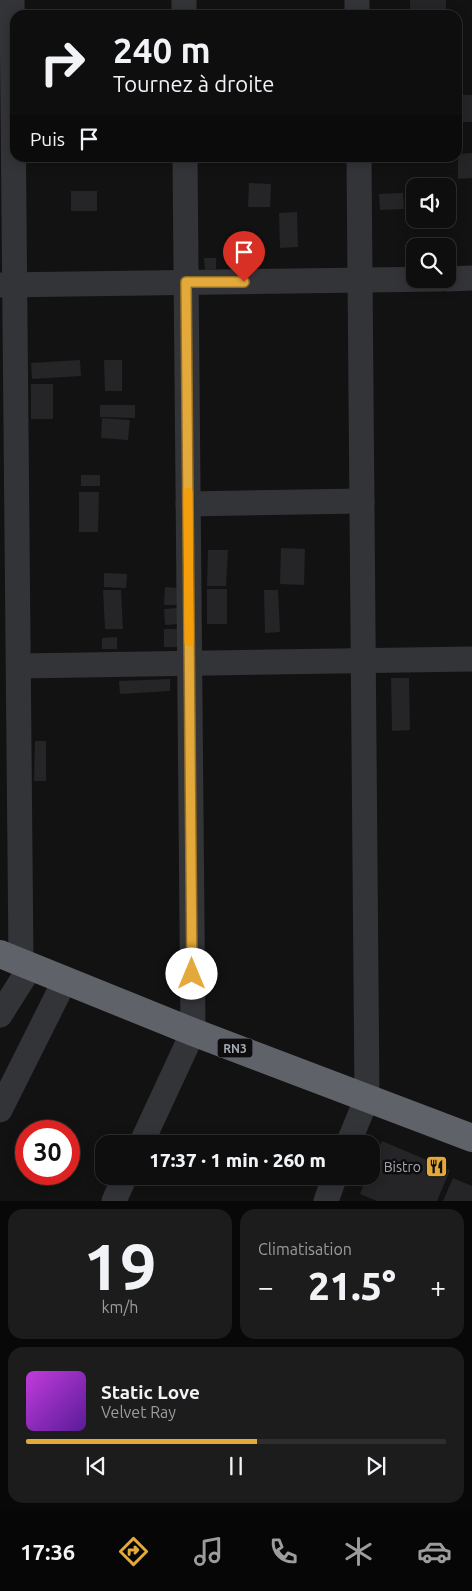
<!DOCTYPE html>
<html lang="fr">
<meta charset="utf-8">
<style>
body{margin:0;font-family:Ubuntu,sans-serif;background:#1c1c1c;color:#f1f3f6;height:100vh;display:flex;flex-direction:column;font-size:19px;white-space:nowrap}
*{box-sizing:border-box;margin:0}
p{font-size:16px;color:#9b9c9e}
.icon{flex:none;width:28px;height:28px;fill:none;stroke:currentColor;stroke-width:2;stroke-linecap:round;stroke-linejoin:round}
.map{position:relative;height:1201px;overflow:hidden}
.panel{display:flex;flex-direction:column;gap:8px;padding:8px;background:#080808;flex:1}
.panel>*{flex:none}
.guide{position:absolute;left:10px;top:10px;width:452px;height:152px;border-radius:15px;box-shadow:0 2px 12px #0003,0 0 0 1px #2e2e2e;background:#0e0e0e;color:#f1f3f6;overflow:hidden}
.controls{position:absolute;left:406px;top:178px;display:grid;gap:10px}
.controls a{display:grid;place-items:center;width:50px;height:50px;border-radius:10px;background:#0e0e0e;box-shadow:0 2px 12px #0003,0 0 0 1px #2e2e2e;font-size:25px}
.speed{position:absolute;left:15px;top:1120px;display:flex;gap:10px;font-size:25px;font-weight:700;text-align:center}
.speed>*{display:grid;place-content:center;width:65px;height:65px;border-radius:50%;background:#0e0e0e;box-shadow:0 2px 12px #0003,0 0 0 1px #2e2e2e;line-height:1}
.speed .limit{border:8px solid #d22;background:#fff;color:#111}
.pin{position:absolute;display:grid;place-items:center;width:42px;height:42px;color:#fff;margin:-51px -21px;border-radius:50% 50% 50% 0;rotate:-45deg;box-shadow:0 0 5px #0007}
.pin .icon{rotate:45deg}
.me{position:absolute;width:55px;margin:-28px;rotate:0deg;stroke-linejoin:round;filter:drop-shadow(0 0 4px #0008)}
.turn{display:flex;align-items:center;gap:18px;height:105px;padding:0 20px;font-size:22px}
.turn .icon{width:65px;height:65px;stroke-width:2.5}
.turn b{display:block;font-size:35px;line-height:42px}
.then{display:flex;align-items:center;height:48px;padding:0 20px;background:#0003;gap:10px;font-size:19px}
.big{font-size:38px;font-weight:800;line-height:1.1}
.panel .tile{flex:1;display:flex;flex-direction:column;justify-content:center;gap:8px;min-width:0;padding:0 18px;border-radius:15px;background:#1c1c1c}
.panel .dial{align-items:center;gap:0}
.dial b{font-size:65px;line-height:1}
.song{display:flex;align-items:center;gap:15px}
.cover{width:60px;height:60px;border-radius:8px;background:linear-gradient(135deg,hsl(290 70% 55%),hsl(270 70% 35%))}
.played{height:5px;border-radius:2px;background:linear-gradient(90deg,#e3a93b 55%,#2e2e2e 55%)}
.keys{display:flex;justify-content:space-around;direction:ltr}
.heat{display:flex;justify-content:space-between;align-items:center;font-size:28px;direction:ltr}
.panel .tiles{flex:1;display:grid;gap:8px;grid-template-columns:1fr 1fr}
.tile:last-child{grid-column:span 2}
.trip{position:absolute;left:95px;top:1135px;width:285px;height:50px;border-radius:15px;background:#0e0e0e;box-shadow:0 2px 12px #0003,0 0 0 1px #2e2e2e;font-weight:800;line-height:50px;text-align:center}
.tab-bar{display:flex;height:80px;justify-content:space-around;align-items:center;background:#060606;color:#9b9c9e}
.tab-bar .icon{width:35px;height:35px}
.tab-bar .selected{color:#e3a93b}
.tab-bar b{font-size:22px;color:#f1f3f6}
.map>svg:first-child{display:block}
.building{fill:#252527}
.lines{fill:none;stroke-linecap:round;stroke-linejoin:round}
.minor{stroke:#333438;stroke-width:25}
.highway{stroke:#606269;stroke-width:28}
.route-casing{stroke:#946e26;stroke-width:12}
.route{stroke:#e3a93b;stroke-width:9}
.slow{stroke:#f59e0b;stroke-width:9}
.labels{text-anchor:middle;dominant-baseline:central;stroke-width:5;stroke-linejoin:round;paint-order:stroke}
.shield{fill:#0d0d0e;stroke:#777a82;stroke-width:1}
.shield-label{font-size:12px;font-weight:bold;fill:#a5a9b3}
.poi-label{font-size:14px;fill:#a5a9b3;stroke:#0d0d0e;text-anchor:end}
</style>
<div class="map">
<svg width="472" height="1201" viewBox="0 0 472 1201">
<rect width="100%" height="100%" fill="#121213"/>
<!-- building -->
<g class="building">
<rect x="410" y="0" width="36" height="15"/>
<polygon points="462,95 472,95 472,122 463,122"/>
<polygon points="472,153 472,178 458,179 458,154"/>
<polygon points="249,183 271,184 270,207 248,207"/>
<rect x="71" y="191" width="26" height="20"/>
<polygon points="403,193 404,209 380,210 379,194"/>
<polygon points="297,212 298,247 280,248 279,213"/>
<polygon points="204,258 216,258 216,269 205,270"/>
<polygon points="80,360 81,376 32,379 31,363"/>
<polygon points="104,360 122,360 122,391 105,391"/>
<rect x="31" y="384" width="22" height="35"/>
<polygon points="100,405 135,405 135,418 100,417"/>
<polygon points="102,418 130,420 128,440 101,438"/>
<rect x="81" y="475" width="19" height="11"/>
<polygon points="79,492 99,492 98,532 79,532"/>
<polygon points="281,548 305,549 304,585 280,584"/>
<polygon points="208,550 228,550 226,586 207,586"/>
<polygon points="104,573 127,574 126,588 104,587"/>
<polygon points="165,587 179,588 178,605 164,605"/>
<rect x="207" y="589" width="20" height="35"/>
<polygon points="103,590 121,590 123,629 105,629"/>
<polygon points="264,590 278,590 280,632 265,633"/>
<polygon points="177,608 179,624 165,625 164,609"/>
<rect x="164" y="629" width="13" height="18"/>
<polygon points="117,637 117,649 102,649 102,638"/>
<polygon points="391,678 409,678 410,730 392,731"/>
<polygon points="170,679 170,691 120,694 119,681"/>
<polygon points="35,741 46,741 46,781 34,781"/>
<polygon points="382,1141 450,1170 437,1201 377,1201 360,1194 367,1176 371,1176 371,1167"/>
<polygon points="453,1178 472,1186 472,1201 443,1201"/>
</g>
<g class="lines">
<!-- minor -->
<g class="minor">
<polyline points="12,0 21,962"/>
<polyline points="184,0 184,15"/>
<polyline points="357,0 357,15"/>
<polyline points="448,279 472,278"/>
<polyline points="0,285 441,279"/>
<polyline points="188,504 362,501"/>
<polyline points="19,666 472,659"/>
<polyline points="0,1015 31,966"/>
<polyline points="0,1110 65,980"/>
<polyline points="141,1144 193,1032 185,158"/>
<polyline points="348,1144 367,1098 359,158"/>
<polyline points="114,1201 125,1176"/>
<polyline points="326,1201 335,1176"/>
</g>
<!-- highway -->
<polyline class="highway" points="0,954 193,1032 472,1138"/>
</g>
<g class="lines">
<defs>
<polyline id="route" points="192,974 186,282 244,282"/>
</defs>
<!-- route casing -->
<use href="#route" class="route-casing"/>
<!-- route -->
<use href="#route" class="route"/>
<!-- slow -->
<polyline class="slow" points="188,492 189,642"/>
</g>
<!-- icons -->
<defs>
<symbol id="restaurant-square" viewBox="-11 -11 22 22"><rect x="-9" y="-9" width="18" height="18" rx="4" fill="#e3a93b" stroke="#0d0d0e"/><path d="M-5-6h1v4h1v-4h1v4h1v-4h1v5L-1.5 .5V6h-2V.5L-5-1ZM5-6V6H3V1.5H1.5Q1.5-4 5-6Z" fill="#111"/></symbol>
</defs>
<g fill-rule="evenodd">
<use href="#restaurant-square" x="424" y="1154" width="25" height="25"/>
</g>
<g class="labels">
<!-- shield labels -->
<rect class="shield" x="217.5" y="1038.5" width="35" height="19" rx="4"/>
<g class="shield-label">
<text x="235" y="1048">RN3</text>
</g>
<!-- poi labels -->
<g class="poi-label">
<text x="421" y="1167">Bistro</text>
</g>
</g>
</svg>
<div class="controls">
<a><svg class="icon" aria-label="sound" viewBox="0 0 24 24"><path d="M4 9h4l5-4v14l-5-4H4zM17 9q2 3 0 6"/></svg></a>
<a><svg class="icon" aria-label="search" viewBox="0 0 24 24"><circle cx="10" cy="10" r="6"/><path d="M15 15l6 6"/></svg></a>
</div>
<div class="speed"><div class="limit">30</div></div>
<div class="pin" style="left:244px;top:282px;background:#d93025"><svg class="icon" aria-label="arrive" viewBox="0 0 24 24"><path d="M6 21V4h12l-3 4 3 4H6"/></svg></div>
<svg class="me" style="left:192px;top:974px" viewBox="-20 -20 40 40"><circle r="19" fill="#fff"/><path d="M0-13L10 11 0 6-10 11z" fill="#e3a93b"/></svg>
<div class="trip">17:37 · 1 min · 260 m</div>
<div class="guide">
<div class="turn"><svg class="icon" aria-label="right" viewBox="0 0 24 24"><path d="M7 20v-9h11M14 6l5 5-5 5"/></svg><div><b>240 m</b>Tournez à droite</div></div>
<div class="then">Puis<svg class="icon" aria-label="arrive" viewBox="0 0 24 24"><path d="M6 21V4h12l-3 4 3 4H6"/></svg></div>
</div>
</div>
<section class="panel">
<div class="tiles">
<div class="tile dial"><b>19</b><p>km/h</p></div>
<div class="tile"><p>Climatisation</p>
<div class="heat"><a>−</a><b class="big">21.5°</b><a>+</a></div>
</div>
<div class="tile">
<div class="song"><i class="cover"></i><div><b>Static Love</b><p>Velvet Ray</p></div></div>
<div class="played"></div>
<div class="keys"><svg class="icon" aria-label="previous" viewBox="0 0 24 24"><path d="M18 5L8 12l10 7zM5 5v14"/></svg><svg class="icon" aria-label="pause" viewBox="0 0 24 24"><path d="M8 5v14M16 5v14"/></svg><svg class="icon" aria-label="next" viewBox="0 0 24 24"><path d="M6 5l10 7-10 7zM19 5v14"/></svg></div>
</div>
</div>
</section>
<nav class="tab-bar">
<b>17:36</b>
<svg class="icon selected" aria-label="directions" viewBox="0 0 24 24"><path d="M12 3l9 9-9 9-9-9zM9 14v-3h6M13 9l2 2-2 2"/></svg>
<svg class="icon" aria-label="music" viewBox="0 0 24 24"><path d="M9 18V5l10-2v13"/><circle cx="6" cy="18" r="3"/><circle cx="16" cy="16" r="3"/></svg>
<svg class="icon" aria-label="phone" viewBox="0 0 24 24"><path d="M5 4h4l2 5-3 2q2 4 5 5l2-3 5 2v4C11 20 4 13 5 4z"/></svg>
<svg class="icon" aria-label="climate" viewBox="0 0 24 24"><path d="M12 3v18M4 7l16 10M4 17L20 7"/></svg>
<svg class="icon" aria-label="car" viewBox="0 0 24 24"><path d="M5 17H2v-5l4-1 3-4h7l3 4 3 1v5h-3M9 17h6M6 11h13"/><circle cx="7" cy="17" r="2"/><circle cx="17" cy="17" r="2"/></svg>
</nav>
